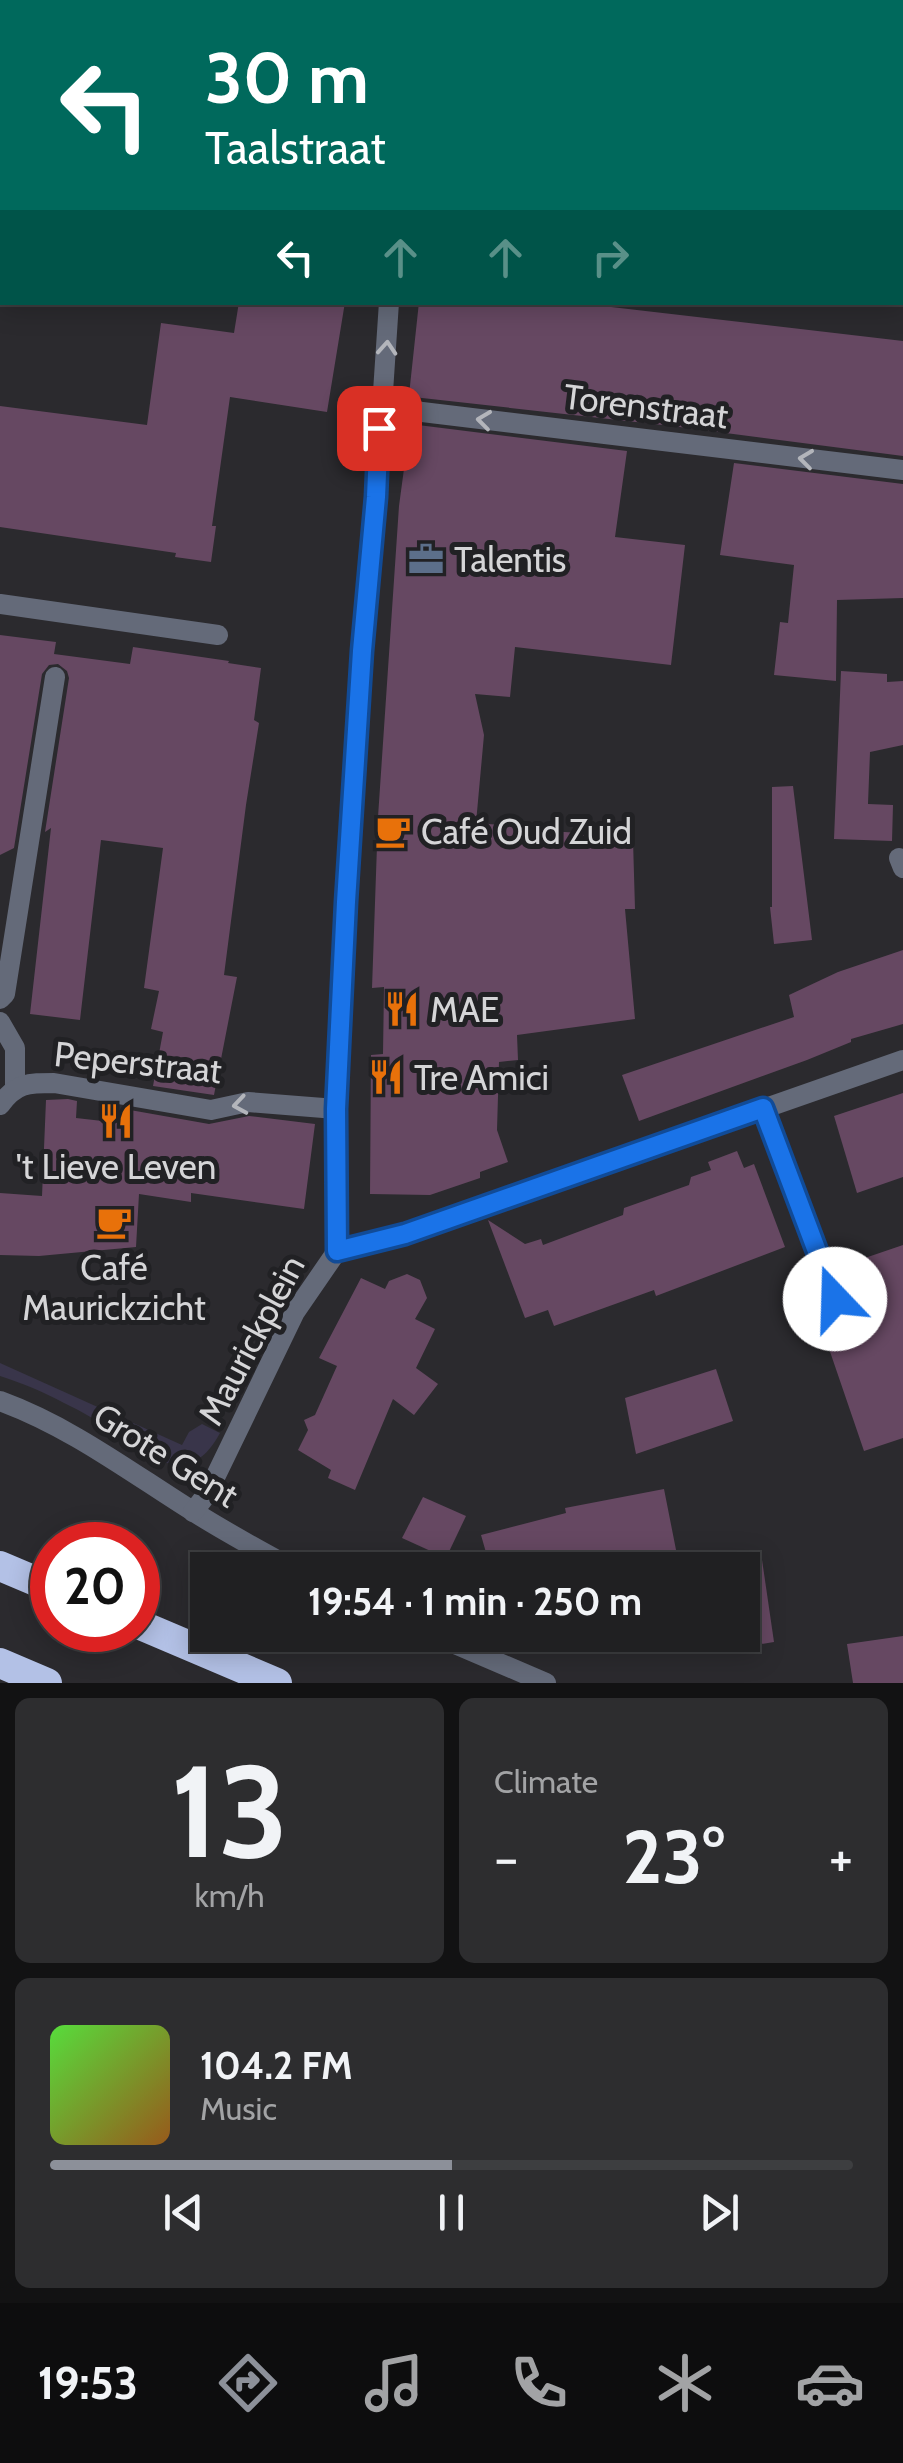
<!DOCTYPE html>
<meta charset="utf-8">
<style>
body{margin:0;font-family:Cabin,sans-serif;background:#2d2d2f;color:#f1f3f6;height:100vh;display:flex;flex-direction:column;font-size:38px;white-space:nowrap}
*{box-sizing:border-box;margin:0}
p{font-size:32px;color:#a2a3a5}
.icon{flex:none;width:55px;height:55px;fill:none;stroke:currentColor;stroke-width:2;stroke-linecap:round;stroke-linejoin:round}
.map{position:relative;height:1683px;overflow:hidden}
.drawer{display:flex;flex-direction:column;gap:15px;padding:15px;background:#121213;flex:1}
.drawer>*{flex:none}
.banner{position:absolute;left:0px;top:0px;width:905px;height:305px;box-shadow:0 5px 25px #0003,0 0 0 2px #3d3e40;background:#00695c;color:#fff;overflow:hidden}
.speed{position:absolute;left:30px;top:1522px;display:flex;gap:20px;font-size:50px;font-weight:700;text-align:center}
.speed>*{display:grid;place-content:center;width:130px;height:130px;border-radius:50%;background:#202022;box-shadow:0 5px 25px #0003,0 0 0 2px #3d3e40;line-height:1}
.speed .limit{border:15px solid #d22;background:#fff;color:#111}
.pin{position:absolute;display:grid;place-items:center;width:85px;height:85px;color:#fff;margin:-42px;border-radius:20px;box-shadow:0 5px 15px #0006}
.me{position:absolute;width:110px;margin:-55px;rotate:339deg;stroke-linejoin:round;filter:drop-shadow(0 0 8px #0008)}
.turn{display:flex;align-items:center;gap:35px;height:210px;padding:0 40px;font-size:45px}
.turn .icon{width:130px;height:130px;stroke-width:2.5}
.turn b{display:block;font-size:70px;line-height:85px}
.lanes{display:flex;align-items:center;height:95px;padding:0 40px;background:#0003;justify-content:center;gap:50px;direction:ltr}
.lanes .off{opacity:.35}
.big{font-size:75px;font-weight:700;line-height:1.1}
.drawer .card{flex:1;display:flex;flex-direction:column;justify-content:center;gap:15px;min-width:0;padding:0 35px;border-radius:15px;background:#2d2d2f}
.drawer .dial{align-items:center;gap:0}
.dial b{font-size:130px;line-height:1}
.song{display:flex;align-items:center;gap:30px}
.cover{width:120px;height:120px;border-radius:15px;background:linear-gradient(135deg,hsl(110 70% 55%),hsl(30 70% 35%))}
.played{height:10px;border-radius:5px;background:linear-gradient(90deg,#8c9099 50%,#3d3e40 50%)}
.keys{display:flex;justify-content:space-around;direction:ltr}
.heat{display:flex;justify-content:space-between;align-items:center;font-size:55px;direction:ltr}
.drawer .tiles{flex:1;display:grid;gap:15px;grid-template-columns:1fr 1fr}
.card:last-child{grid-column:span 2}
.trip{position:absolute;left:190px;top:1552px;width:570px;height:100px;border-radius:0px;background:#202022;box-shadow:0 5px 25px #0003,0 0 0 2px #3d3e40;font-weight:700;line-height:100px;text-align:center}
.tab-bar{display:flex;height:160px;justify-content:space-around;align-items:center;background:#0d0d0e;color:#a2a3a5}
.tab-bar .icon{width:70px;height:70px}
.tab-bar .on{color:#8c9099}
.tab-bar b{font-size:45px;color:#f1f3f6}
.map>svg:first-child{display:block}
.green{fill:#39354a}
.building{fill:#664862}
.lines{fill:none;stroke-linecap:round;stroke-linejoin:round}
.service{stroke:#646a79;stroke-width:20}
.pedestrian{stroke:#646a79;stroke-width:20}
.minor{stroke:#646a79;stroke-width:20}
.tertiary{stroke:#646a79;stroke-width:20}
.motorway{stroke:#b3c1e6;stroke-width:30}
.oneway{stroke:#b3b5bb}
.route-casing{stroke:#114b97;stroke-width:25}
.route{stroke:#1a73e8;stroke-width:18}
.labels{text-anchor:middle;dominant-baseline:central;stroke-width:10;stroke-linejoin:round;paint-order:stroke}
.street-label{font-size:35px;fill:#d5d5d7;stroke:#212124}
.poi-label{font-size:35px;fill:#d5d5d7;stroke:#212124;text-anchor:start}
</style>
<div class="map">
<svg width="903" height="1683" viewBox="0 0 903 1683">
<rect width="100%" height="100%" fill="#2b2a2e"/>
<!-- green -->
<path class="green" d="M 0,1363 L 182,1445 L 189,1432 L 202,1424 L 220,1433 C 211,1449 201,1463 180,1464 C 155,1466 138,1446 118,1434 C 101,1423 83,1412 64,1403 C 44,1392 22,1383 0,1376 Z"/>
<!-- building -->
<g class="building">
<polygon points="239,302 345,302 327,412 230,397 212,526 216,526 211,562 175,557 176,553 0,527 0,406 147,425 161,323 234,333"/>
<polygon points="419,302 568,302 903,341 903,456 672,426 413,397 409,395"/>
<polygon points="410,424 627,451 615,537 685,545 671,665 515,647 510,697 475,694 484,735 476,823 550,829 550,831 594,834 594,837 619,840 633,840 635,909 625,909 635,1019 517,1035 518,1060 499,1062 497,1130 508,1162 480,1172 480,1178 430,1195 370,1194 371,1055 383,1054 384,987 372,988 378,817 399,506"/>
<polygon points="734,463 903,484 903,598 837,600 836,681 774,675 780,622 788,623 794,565 720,555"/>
<polygon points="0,635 56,642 54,654 130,664 133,647 229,661 228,663 261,668 254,720 259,723 246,805 224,975 237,977 214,1095 153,1086 163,1032 151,1029 159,991 144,988 163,848 101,840 80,1020 30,1014 51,828 45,832 69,678 67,671 58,664 49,665 42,674 14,848 0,855"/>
<polygon points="841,671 887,674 887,682 903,681 903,745 870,752 868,804 893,805 892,841 834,839"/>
<polygon points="793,786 812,940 774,944 770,907 772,907 772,787"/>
<polygon points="903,950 903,1024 851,1039 851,1042 807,1060 639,1121 622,1075 794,1017 789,995 838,972"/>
<polygon points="903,1093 903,1177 857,1193 834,1116"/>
<polygon points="68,1099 77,1101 76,1118 129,1124 130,1110 209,1124 249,1116 315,1124 304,1209 191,1193 191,1202 139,1194 136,1247 39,1256 0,1255 0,1193 42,1196 46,1100"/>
<polygon points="737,1151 744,1168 754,1164 785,1247 656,1296 654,1290 554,1326 548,1310 525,1318 488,1220 525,1244 541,1239 543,1245 623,1215 624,1208 689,1185 691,1177 711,1170 708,1162"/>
<polygon points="903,1245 903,1438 864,1451 825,1337 838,1332 832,1314 841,1311 847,1305 872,1297 859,1260"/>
<polygon points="407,1274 420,1280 427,1298 415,1319 435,1329 416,1368 438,1384 414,1415 393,1399 355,1490 328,1478 331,1470 298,1450 308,1430 304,1420 315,1415 337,1366 319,1358 361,1278 385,1289 389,1281"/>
<polygon points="716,1369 733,1421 636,1454 625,1398"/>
<polygon points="664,1489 680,1570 491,1570 481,1535 566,1513 565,1508"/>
<polygon points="423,1497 466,1516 446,1558 402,1538"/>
<polygon points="761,1553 774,1642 742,1647 742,1554"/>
<polygon points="903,1636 903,1683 853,1683 847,1644"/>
</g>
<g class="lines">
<!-- service -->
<g class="service">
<polyline points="899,858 903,868"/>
<polyline points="0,999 5,994 55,677"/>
<polyline points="0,1022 15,1048 15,1087"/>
<polyline points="763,1108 835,1299"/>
</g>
<!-- pedestrian -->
<polyline class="pedestrian" points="0,604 218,635"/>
<!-- minor -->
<g class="minor">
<polyline points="405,2 405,0"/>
<polyline points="381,407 903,470"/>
<path d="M 0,1105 C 16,1083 28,1083 54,1083 L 211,1110 L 248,1102 L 336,1109"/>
<polyline points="337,1251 336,1109 346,902 361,651 376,497 389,302"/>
</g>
<!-- tertiary -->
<g class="tertiary">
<path d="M 0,1401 C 71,1427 130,1472 194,1512 C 227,1533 261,1551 295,1570"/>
<polyline points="193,1512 207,1494 295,1312 337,1251 405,1234 903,1060"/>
<polyline points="434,1635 546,1683"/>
</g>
<!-- motorway -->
<g class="motorway">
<polyline points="0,1566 52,1588"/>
<polyline points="138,1624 277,1683"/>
<polyline points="0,1663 47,1683"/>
</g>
</g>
<!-- one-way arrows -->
<defs><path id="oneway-chevron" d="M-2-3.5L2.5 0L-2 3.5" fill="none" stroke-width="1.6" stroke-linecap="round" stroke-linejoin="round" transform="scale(2.5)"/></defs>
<g class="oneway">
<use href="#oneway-chevron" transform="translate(387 348) rotate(-86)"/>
<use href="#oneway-chevron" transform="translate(484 420) rotate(-173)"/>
<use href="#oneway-chevron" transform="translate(806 459) rotate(-173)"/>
<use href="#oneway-chevron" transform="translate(240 1105) rotate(171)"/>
</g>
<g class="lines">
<defs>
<polyline id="route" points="379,428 376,497 362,651 346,902 336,1109 337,1251 405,1234 763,1108 835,1299"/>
</defs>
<!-- route casing -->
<use href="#route" class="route-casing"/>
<!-- route -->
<use href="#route" class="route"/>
</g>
<!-- icons -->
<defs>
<symbol id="office-bare" viewBox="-9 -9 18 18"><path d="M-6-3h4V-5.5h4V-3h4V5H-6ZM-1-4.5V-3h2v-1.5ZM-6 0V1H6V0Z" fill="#5c6f8a" stroke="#212124" stroke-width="2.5" paint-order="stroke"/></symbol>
<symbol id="cafe-bare" viewBox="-9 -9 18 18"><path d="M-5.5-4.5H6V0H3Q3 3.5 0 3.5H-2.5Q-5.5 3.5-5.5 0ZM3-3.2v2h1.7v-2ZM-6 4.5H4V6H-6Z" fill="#e8710a" stroke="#212124" stroke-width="2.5" paint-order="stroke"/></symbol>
<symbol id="restaurant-bare" viewBox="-9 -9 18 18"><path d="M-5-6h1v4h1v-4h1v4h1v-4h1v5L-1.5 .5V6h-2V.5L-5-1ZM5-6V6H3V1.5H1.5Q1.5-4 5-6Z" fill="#e8710a" stroke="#212124" stroke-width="2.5" paint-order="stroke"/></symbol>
</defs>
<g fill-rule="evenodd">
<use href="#office-bare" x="401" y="534" width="50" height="50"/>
<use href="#cafe-bare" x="368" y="806" width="50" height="50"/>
<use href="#restaurant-bare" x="377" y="984" width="50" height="50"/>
<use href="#restaurant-bare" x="361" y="1052" width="50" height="50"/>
<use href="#restaurant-bare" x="91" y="1096" width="50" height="50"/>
<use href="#cafe-bare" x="89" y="1197" width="50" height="50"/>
</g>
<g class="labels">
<!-- street labels -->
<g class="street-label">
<text transform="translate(646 406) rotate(7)">Torenstraat</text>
<text transform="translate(138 1062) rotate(6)">Peperstraat</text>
<text transform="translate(251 1340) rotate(-62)">Maurickplein</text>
<text transform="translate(166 1455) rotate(32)">Grote Gent</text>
</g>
<!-- poi labels -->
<g class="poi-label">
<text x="454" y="559">Talentis</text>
<text x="421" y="831">Café Oud Zuid</text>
<text x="430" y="1009">MAE</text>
<text x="414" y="1077">Tre Amici</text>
<text x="116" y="1166" text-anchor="middle">'t Lieve Leven</text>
<text x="114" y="1267" text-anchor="middle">Café<tspan x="114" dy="40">Maurickzicht</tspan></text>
</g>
</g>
</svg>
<div class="speed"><div class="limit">20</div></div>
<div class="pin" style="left:379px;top:428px;background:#d93025"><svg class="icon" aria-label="arrive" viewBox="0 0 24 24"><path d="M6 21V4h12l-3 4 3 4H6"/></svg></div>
<svg class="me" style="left:835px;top:1299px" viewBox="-20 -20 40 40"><circle r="19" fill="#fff"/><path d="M0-13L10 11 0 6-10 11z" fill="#1a73e8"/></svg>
<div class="trip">19:54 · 1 min · 250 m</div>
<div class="banner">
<div class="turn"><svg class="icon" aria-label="left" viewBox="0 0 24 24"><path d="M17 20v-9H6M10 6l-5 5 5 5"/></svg><div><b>30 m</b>Taalstraat</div></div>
<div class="lanes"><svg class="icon" aria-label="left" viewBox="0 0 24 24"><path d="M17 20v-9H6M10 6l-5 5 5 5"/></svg><svg class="icon off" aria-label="ahead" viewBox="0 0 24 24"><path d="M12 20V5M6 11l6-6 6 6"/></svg><svg class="icon off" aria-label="ahead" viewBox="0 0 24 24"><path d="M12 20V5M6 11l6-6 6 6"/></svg><svg class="icon off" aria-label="right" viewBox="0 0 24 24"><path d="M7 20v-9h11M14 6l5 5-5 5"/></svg></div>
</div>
</div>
<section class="drawer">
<div class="tiles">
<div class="card dial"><b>13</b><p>km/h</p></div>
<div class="card"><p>Climate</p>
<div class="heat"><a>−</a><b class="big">23°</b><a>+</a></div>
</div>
<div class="card">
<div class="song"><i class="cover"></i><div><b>104.2 FM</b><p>Music</p></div></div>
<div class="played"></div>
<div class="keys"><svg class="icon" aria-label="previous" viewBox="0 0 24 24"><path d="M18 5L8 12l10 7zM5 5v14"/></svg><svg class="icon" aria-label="pause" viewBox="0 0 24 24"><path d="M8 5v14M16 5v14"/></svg><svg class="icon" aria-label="next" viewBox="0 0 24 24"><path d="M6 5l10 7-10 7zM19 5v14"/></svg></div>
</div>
</div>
</section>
<nav class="tab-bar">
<b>19:53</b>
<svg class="icon on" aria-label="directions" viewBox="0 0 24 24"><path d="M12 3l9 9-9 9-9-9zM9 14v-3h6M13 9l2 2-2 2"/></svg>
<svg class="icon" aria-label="music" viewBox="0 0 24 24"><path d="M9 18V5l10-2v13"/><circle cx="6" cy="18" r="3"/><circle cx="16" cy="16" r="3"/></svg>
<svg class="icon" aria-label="phone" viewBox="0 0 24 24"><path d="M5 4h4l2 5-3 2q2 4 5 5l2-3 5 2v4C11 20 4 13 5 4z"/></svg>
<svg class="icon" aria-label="climate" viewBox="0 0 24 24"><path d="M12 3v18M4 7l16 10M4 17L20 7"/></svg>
<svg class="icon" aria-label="car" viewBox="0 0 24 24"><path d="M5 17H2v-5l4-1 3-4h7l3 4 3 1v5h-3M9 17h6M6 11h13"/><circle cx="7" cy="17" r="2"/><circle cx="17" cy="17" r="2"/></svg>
</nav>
